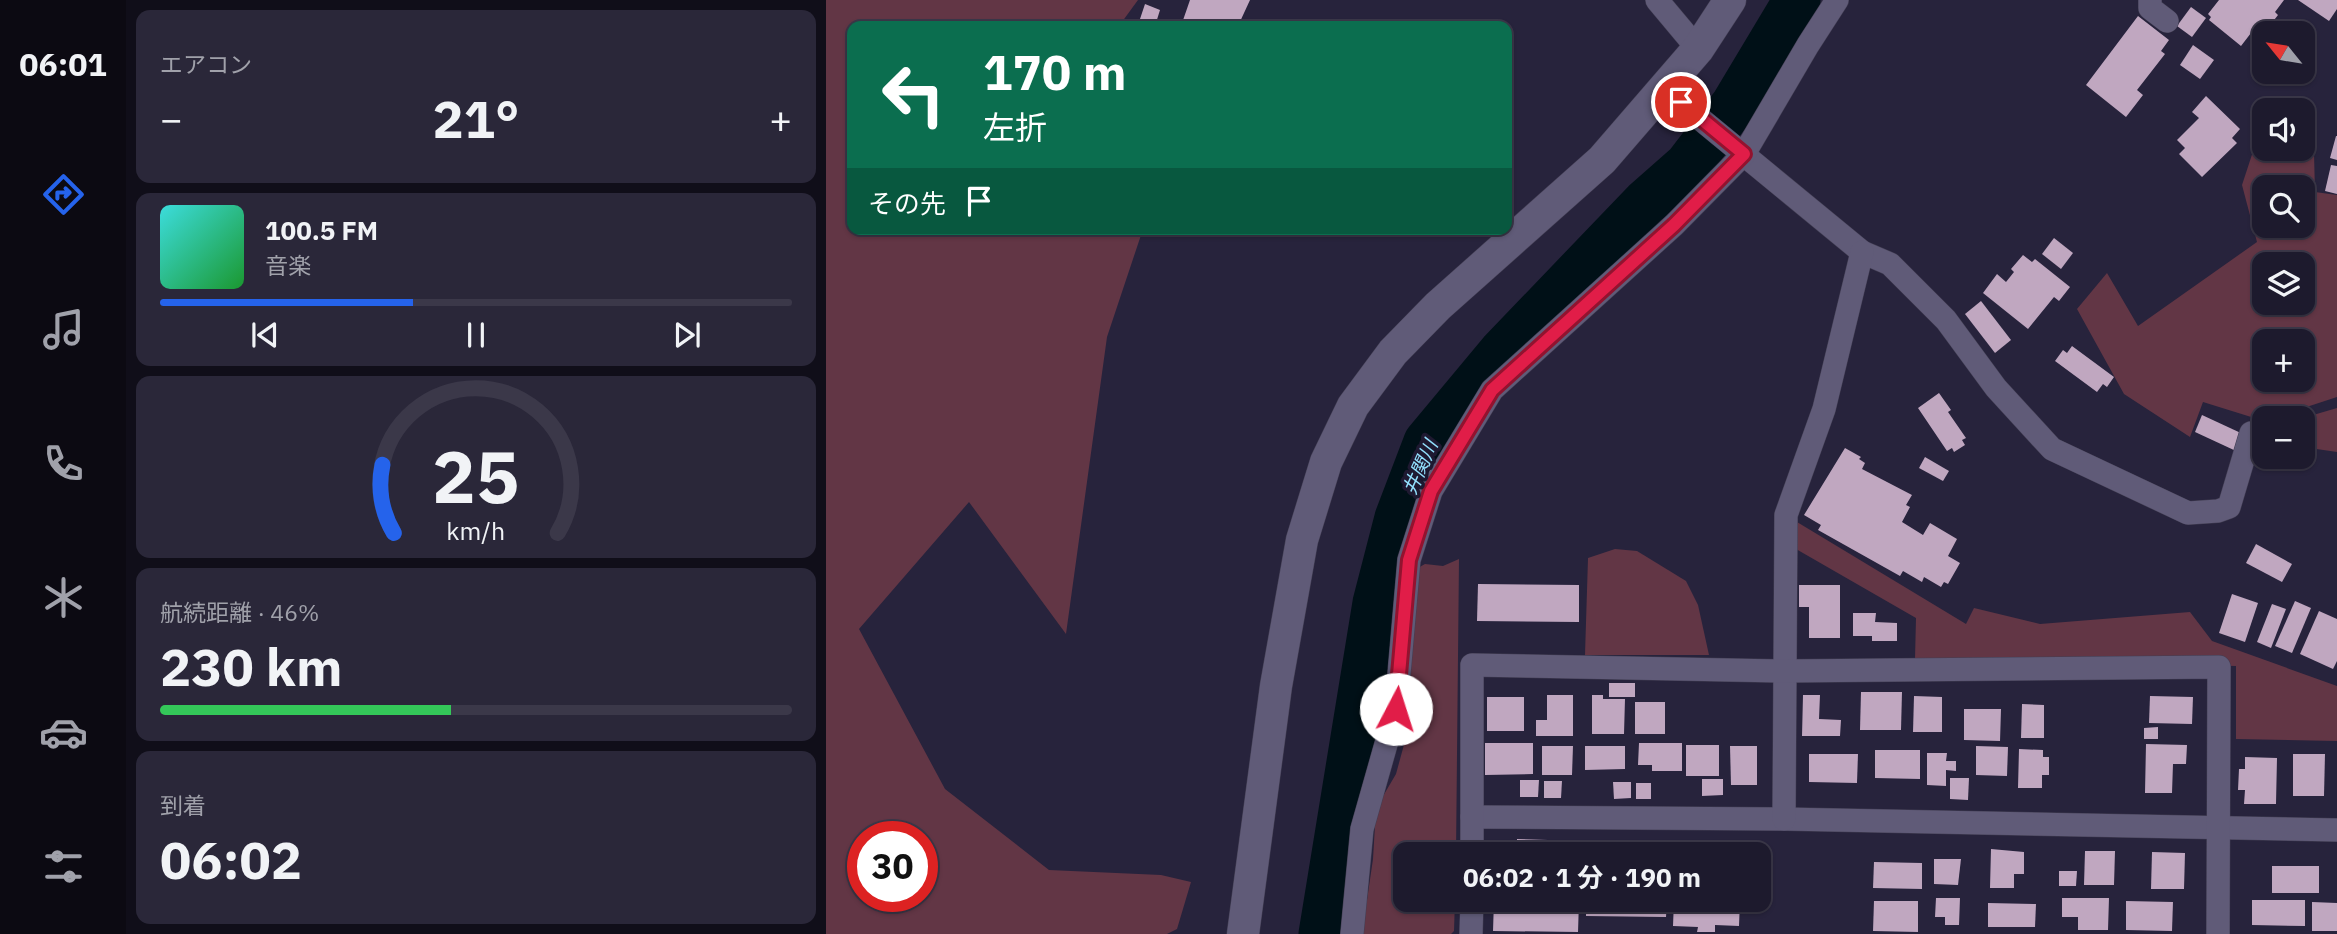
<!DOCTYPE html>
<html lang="ja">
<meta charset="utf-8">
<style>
body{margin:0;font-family:"IBM Plex Sans","Noto Sans JP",sans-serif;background:#2a2739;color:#f1f3f6;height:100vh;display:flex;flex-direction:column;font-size:26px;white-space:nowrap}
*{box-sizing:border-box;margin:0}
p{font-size:23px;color:#a0a1aa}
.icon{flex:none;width:38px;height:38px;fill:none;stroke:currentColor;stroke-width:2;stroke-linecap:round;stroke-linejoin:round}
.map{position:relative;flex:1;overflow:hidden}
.drawer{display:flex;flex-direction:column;gap:10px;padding:10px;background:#100e19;width:700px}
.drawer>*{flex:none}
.guide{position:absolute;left:21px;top:21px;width:665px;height:214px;border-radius:14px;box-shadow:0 2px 5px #0004,0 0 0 2px #3b3849;background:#0b6e4f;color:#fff;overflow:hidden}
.needle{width:46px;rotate:300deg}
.fabs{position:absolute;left:1426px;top:21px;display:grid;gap:14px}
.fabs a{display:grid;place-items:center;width:63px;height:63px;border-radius:14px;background:#1d1a2d;box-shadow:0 2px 5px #0004,0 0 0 2px #3b3849;font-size:35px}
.speed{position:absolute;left:21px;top:821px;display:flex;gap:14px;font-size:35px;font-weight:700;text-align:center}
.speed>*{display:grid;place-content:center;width:91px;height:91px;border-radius:50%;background:#1d1a2d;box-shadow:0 2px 5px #0004,0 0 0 2px #3b3849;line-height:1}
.speed .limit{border:10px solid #d22;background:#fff;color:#111}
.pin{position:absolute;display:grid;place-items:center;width:60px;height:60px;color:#fff;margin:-30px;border:4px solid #fff;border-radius:50%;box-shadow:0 2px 7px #0007}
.me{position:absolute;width:77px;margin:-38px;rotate:5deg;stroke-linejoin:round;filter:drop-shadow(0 0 5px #0008)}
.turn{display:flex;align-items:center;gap:24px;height:147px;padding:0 21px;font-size:32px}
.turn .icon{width:91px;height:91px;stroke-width:2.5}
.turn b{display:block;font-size:49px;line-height:60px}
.then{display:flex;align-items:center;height:66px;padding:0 21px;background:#0003;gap:14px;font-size:26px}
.big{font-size:52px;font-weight:700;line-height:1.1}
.drawer .widget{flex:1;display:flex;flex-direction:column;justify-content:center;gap:10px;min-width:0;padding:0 24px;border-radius:14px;background:#2a2739}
.drawer .dial{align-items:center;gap:0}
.dial svg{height:182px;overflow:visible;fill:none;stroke:#3b3849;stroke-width:7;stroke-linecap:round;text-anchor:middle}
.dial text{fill:#f1f3f6;stroke:none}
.song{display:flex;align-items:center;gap:21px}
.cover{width:84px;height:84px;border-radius:10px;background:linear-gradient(135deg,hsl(180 70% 55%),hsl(130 70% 35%))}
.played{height:7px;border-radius:4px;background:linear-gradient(90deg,#2563eb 40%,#3b3849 40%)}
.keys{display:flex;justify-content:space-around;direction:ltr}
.heat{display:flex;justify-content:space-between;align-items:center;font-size:38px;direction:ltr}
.charge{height:10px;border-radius:5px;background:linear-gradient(90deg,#34c759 46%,#3b3849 0)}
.trip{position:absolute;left:567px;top:842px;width:378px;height:70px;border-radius:14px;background:#1d1a2d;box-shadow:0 2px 5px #0004,0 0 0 2px #3b3849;font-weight:700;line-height:70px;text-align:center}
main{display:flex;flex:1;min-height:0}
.menu{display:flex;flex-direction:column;width:126px;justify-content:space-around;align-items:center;background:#0c0a12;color:#a0a1aa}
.menu .icon{width:49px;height:49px}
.menu .selected{color:#2563eb}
.menu b{font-size:32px;color:#f1f3f6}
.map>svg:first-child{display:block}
.green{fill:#623645;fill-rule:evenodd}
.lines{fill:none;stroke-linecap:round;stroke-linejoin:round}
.river{stroke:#001017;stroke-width:47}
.building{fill:#c0a7c0}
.street-casing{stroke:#433f54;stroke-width:24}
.secondary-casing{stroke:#433f54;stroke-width:33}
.street{stroke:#605b78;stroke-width:23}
.secondary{stroke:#605b78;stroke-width:32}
.route-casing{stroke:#92132f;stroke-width:18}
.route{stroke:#e11d48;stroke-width:12}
.labels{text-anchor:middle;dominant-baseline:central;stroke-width:7;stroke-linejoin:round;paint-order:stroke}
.water-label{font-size:19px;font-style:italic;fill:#93e1fe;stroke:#1e1931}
</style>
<main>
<nav class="menu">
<b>06:01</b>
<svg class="icon selected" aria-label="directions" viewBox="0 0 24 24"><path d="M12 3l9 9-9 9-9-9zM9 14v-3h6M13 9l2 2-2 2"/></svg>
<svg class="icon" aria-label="music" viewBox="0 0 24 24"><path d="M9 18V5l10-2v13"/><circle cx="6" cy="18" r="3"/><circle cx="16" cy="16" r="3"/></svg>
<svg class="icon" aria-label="phone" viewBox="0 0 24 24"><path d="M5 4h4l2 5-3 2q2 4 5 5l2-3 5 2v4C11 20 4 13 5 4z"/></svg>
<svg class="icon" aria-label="climate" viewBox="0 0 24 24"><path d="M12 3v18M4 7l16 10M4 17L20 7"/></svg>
<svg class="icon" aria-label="car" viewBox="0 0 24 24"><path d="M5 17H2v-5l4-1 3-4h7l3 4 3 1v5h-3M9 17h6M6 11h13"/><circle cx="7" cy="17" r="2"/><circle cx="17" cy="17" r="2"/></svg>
<svg class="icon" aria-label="filters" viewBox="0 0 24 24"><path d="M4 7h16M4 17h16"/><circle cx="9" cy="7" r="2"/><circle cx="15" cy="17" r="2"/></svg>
</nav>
<section class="drawer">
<div class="widget"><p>エアコン</p>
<div class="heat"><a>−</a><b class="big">21°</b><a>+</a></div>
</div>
<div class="widget">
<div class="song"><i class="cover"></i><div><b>100.5 FM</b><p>音楽</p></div></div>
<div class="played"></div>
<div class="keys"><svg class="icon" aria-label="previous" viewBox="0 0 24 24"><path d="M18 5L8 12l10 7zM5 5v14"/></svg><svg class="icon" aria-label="pause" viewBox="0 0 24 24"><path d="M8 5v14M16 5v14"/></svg><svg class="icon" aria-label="next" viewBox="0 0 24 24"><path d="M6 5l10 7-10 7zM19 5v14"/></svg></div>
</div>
<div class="widget dial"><svg viewBox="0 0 100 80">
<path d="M14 69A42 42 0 1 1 86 69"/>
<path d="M14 69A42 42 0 0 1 9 39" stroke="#2563eb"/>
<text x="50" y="56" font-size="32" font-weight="700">25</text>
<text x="50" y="72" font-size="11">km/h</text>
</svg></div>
<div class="widget"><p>航続距離 · 46%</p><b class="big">230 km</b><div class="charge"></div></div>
<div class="widget"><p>到着</p><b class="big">06:02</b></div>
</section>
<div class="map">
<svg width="1511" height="934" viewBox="0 0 1511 934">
<rect width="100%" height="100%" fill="#27233c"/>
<!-- green -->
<g class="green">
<path d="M 0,0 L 312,0 L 293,26 L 26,26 L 26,229 L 317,229 L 281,337 L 240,634 L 143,502 L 33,629 L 119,789 L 223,870 L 335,875 L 365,882 L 351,929 L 341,934 L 0,934 ZM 37,836 L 96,836 L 96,896 L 37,896 Z"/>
<path d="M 1477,112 L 1487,114 L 1489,192 L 1511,195 L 1511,397 L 1447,418 L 1438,418 L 1438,421 L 1377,402 L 1364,437 L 1298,394 L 1251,309 L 1281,273 L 1312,326 L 1431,242 L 1416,185 L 1438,118 L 1438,149 L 1477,149 ZM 1438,187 L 1477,187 L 1477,226 L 1438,226 ZM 1477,264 L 1477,303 L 1438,303 L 1438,264 ZM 1477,341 L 1477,380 L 1438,380 L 1438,341 Z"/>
<polygon points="1511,408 1511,452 1477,447 1477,418"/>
<polygon points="971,522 1140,624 1148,608 1214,624 1364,612 1386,641 1511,686 1511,741 1410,739 1410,666 1089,659 1090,618 970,549"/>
<polygon points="789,549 811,551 860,581 872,605 883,655 759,655 762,558"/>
<polygon points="633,559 630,854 579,854 579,900 629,900 628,931 625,934 536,934 547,859 550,808 570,774 579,741 590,569 599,564 617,566"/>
</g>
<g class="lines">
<!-- river -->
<polyline class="river" points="496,934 550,603 572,518 601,442 676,352 819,203 861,166 908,105 971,0"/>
</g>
<!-- building -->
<g class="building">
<polygon points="364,0 424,0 412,26 355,26"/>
<polygon points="1393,0 1458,0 1449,12 1452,15 1445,24 1443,22 1441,24 1435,20 1415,46 1383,20 1385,17 1382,14"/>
<polygon points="1472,0 1511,0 1511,9 1503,21"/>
<polygon points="319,4 334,10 329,26 313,22"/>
<polygon points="1365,7 1380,18 1366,37 1351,26"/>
<polygon points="1312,16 1343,40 1335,51 1339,54 1311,90 1317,95 1300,117 1260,85"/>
<polygon points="1367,45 1388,60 1374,79 1354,65"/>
<polygon points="1380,96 1414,129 1406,138 1411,143 1376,177 1353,154 1359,148 1351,140 1373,118 1366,112"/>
<polygon points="1510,136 1511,136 1511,160 1504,158"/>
<polygon points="1505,165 1511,166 1511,194 1499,191"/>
<polygon points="1228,238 1247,253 1235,269 1216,254"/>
<polygon points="1197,255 1206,262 1209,259 1244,287 1233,301 1228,297 1202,329 1157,293 1171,274 1180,282 1188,272 1185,269"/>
<polygon points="1155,301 1185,340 1169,353 1139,314"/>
<polygon points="1246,346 1288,377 1281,387 1277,384 1271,392 1229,361 1237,350 1241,353"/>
<polygon points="1113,393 1125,410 1122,412 1140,438 1136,440 1139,445 1128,452 1126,448 1121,451 1092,408"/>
<polygon points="1376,415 1417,434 1410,451 1369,432"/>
<polygon points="1019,448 1035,457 1033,459 1039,463 1036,469 1086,495 1080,505 1084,507 1076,522 1097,535 1104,523 1131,539 1122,556 1134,563 1122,584 1118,582 1115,587 1098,577 1096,582 1077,571 1074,576 992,530 995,525 978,515"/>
<polygon points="1099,457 1123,471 1117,481 1093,468"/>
<polygon points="1430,544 1466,564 1456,582 1420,563"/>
<polygon points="652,584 753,585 753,622 651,621"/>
<polygon points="973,585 1014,585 1014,638 983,638 983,607 973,607"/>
<polygon points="1406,594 1432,603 1419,642 1393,633"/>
<polygon points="1469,601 1485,608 1466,653 1449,646"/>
<polygon points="1446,604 1460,609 1445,648 1431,642"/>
<polygon points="1493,611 1511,619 1511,661 1507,669 1474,654"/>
<polygon points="1027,613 1050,613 1049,622 1071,623 1071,641 1046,641 1046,636 1027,636"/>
<rect x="783" y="683" width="26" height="14"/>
<polygon points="1035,692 1076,692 1075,730 1034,730"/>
<polygon points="721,695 747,695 747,736 710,736 710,720 721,720"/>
<polygon points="766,695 777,695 777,699 799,699 798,734 766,734"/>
<polygon points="977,695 994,695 993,719 1015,720 1014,736 976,736"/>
<polygon points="1088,696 1116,697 1116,732 1087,732"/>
<polygon points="1324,696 1367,697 1366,724 1323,723"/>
<rect x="661" y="697" width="37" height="34"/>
<rect x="809" y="702" width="30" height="32"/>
<polygon points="1196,704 1218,705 1218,738 1195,738"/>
<polygon points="1138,709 1175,709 1174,741 1138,740"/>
<polygon points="1332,727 1332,739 1318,739 1318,728"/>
<polygon points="659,743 707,743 707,774 659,775"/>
<polygon points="813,743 856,743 856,771 826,771 826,765 812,765"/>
<polygon points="1320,744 1361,745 1360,764 1347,764 1346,793 1319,793"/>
<rect x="860" y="745" width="33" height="31"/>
<polygon points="716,746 747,746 746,775 716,775"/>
<polygon points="759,746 799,746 799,769 759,770"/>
<polygon points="904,746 931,746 931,785 905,785"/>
<polygon points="1150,746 1182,747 1181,776 1150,775"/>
<polygon points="1193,749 1217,750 1217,757 1223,757 1223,775 1216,775 1216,788 1192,788"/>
<polygon points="1049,750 1094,750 1094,779 1049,778"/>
<polygon points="1101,753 1121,753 1120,761 1130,761 1130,771 1120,770 1120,786 1101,785"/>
<polygon points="983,754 1032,754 1031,783 983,782"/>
<polygon points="1467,754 1499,754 1498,796 1467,796"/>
<polygon points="1419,757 1451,758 1450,804 1418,804 1419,790 1412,790 1413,769 1419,769"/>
<polygon points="1124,778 1143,778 1142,800 1124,799"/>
<polygon points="876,779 897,779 897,795 876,796"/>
<polygon points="694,780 713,780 712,797 694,797"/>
<polygon points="718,781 736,781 735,798 718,798"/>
<polygon points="787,782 805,782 805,798 788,799"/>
<rect x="810" y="783" width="15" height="16"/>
<polygon points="691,839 754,841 753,854 690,854"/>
<rect x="853" y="848" width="22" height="6"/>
<polygon points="1165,849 1198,852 1198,874 1188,874 1188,888 1164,888"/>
<polygon points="1259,851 1289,851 1288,885 1258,885"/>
<polygon points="1326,852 1359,853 1358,889 1325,889"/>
<polygon points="1108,859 1135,859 1132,885 1108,884"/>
<polygon points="1048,862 1096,863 1096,889 1047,888"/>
<rect x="1446" y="866" width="47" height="27"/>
<polygon points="1233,871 1251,871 1250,886 1233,886"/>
<polygon points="1110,898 1134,898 1133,925 1119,925 1119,917 1109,917"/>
<polygon points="1236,898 1283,898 1282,930 1252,930 1252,917 1236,917"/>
<polygon points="668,900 753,900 752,932 667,931"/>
<polygon points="760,900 841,900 840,917 760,916"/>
<polygon points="848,900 914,900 913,926 889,925 889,932 871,932 872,927 847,926"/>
<polygon points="1426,900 1479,900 1479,926 1426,925"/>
<polygon points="1048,901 1092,901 1092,932 1047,931"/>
<polygon points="1300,901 1347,902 1346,931 1300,930"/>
<polygon points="1486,902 1511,903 1511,931 1486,931"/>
<polygon points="1162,903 1210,904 1209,927 1162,927"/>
</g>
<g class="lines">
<defs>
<g id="street">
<polyline points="831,0 872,49"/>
<polyline points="1324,0 1324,8 1341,21"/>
<polyline points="838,89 1036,252 1064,264 1120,320 1170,388 1226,449 1362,513 1392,511 1403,507 1425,433"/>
<polyline points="646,817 958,819 1511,830"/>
<polyline points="958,819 960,515 998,409 1036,252"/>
<polyline points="646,854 646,665 958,671 1393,667 1392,934"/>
<polyline points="526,934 536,829 570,709 583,560 605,491 666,390 848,225 918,154 982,45 1011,0"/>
<polyline points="645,934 646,900"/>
</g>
<polyline id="secondary" points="417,934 450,686 476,540 500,462 527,406 567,352 612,306 776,160 872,49 904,0"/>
</defs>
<!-- street casing -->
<use href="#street" class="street-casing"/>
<!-- secondary casing -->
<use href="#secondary" class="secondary-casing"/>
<!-- street -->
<use href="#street" class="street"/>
<!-- secondary -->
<use href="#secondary" class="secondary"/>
</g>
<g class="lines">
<defs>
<polyline id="route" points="570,709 583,560 605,491 666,390 848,225 918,154 855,102"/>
</defs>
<!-- route casing -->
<use href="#route" class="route-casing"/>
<!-- route -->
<use href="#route" class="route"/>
</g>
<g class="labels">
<!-- water labels -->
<g class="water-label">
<text transform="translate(594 467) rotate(-66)">井関川</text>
</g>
</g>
</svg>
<div class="fabs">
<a><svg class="needle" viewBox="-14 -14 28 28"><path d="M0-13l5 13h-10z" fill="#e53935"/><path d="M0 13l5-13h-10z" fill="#a0a1aa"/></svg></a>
<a><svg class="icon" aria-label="sound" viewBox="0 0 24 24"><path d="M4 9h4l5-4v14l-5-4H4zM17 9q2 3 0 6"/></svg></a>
<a><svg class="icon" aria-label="search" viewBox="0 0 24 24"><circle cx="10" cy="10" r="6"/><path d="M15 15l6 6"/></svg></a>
<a><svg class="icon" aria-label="layers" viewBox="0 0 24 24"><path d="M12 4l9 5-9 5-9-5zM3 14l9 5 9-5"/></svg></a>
<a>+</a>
<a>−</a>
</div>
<div class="speed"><div class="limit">30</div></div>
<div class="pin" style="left:855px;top:102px;background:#d93025"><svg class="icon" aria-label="arrive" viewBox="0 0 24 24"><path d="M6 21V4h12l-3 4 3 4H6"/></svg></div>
<svg class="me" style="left:570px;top:709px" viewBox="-20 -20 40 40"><circle r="19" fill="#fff"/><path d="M0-13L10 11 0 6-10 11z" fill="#e11d48"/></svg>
<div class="trip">06:02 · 1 分 · 190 m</div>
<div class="guide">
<div class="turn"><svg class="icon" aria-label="left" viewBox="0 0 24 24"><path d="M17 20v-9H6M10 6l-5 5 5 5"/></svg><div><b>170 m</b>左折</div></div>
<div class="then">その先<svg class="icon" aria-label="arrive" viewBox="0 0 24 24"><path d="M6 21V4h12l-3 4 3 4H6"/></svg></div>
</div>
</div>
</main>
